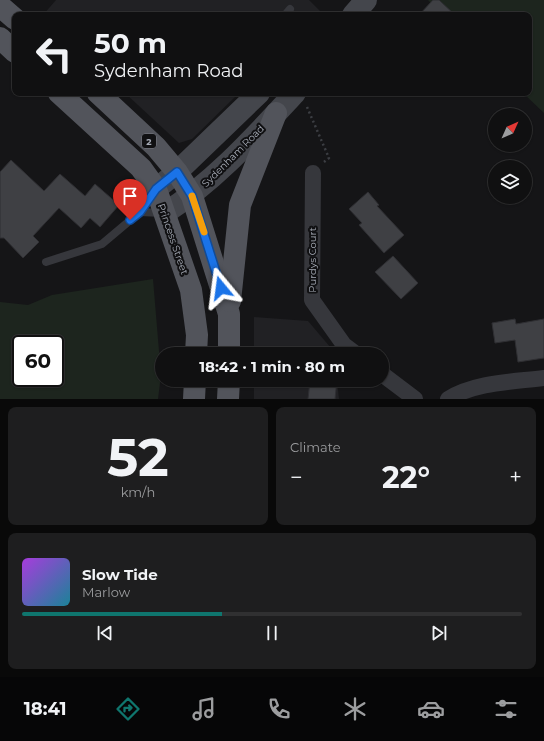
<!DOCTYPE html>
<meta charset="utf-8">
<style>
body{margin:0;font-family:Montserrat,sans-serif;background:#1e1e1f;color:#f1f3f6;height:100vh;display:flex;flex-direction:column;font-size:15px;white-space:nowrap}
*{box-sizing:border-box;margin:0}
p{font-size:13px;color:#9c9d9f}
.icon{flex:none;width:22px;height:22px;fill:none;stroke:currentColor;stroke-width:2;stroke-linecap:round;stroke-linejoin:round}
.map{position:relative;height:399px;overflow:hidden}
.drawer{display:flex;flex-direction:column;gap:8px;padding:8px;background:#090909;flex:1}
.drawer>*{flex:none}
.hud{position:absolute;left:12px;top:12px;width:520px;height:84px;border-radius:8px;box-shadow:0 1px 3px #0004,0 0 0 1px #303031;background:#101011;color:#f1f3f6;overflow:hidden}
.needle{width:26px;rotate:45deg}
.buttons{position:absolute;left:488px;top:108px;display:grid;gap:8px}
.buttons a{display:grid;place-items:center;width:44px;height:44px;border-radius:50%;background:#101011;box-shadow:0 1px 3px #0004,0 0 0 1px #303031;font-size:20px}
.speed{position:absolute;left:12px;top:335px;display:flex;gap:8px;font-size:20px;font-weight:700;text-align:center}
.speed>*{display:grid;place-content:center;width:52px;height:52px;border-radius:50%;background:#101011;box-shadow:0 1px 3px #0004,0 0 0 1px #303031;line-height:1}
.speed .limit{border:2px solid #111;border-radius:6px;background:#fff;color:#111}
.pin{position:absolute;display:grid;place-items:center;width:34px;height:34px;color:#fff;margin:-41px -17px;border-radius:50% 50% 50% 0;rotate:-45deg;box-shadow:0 0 4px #0007}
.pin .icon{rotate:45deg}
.me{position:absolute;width:44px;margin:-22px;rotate:344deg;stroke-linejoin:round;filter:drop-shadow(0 0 3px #0008)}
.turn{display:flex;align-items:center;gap:14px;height:84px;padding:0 16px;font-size:18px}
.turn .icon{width:52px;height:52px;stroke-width:2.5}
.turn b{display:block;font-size:28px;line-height:34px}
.big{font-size:30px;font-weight:700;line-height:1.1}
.drawer .tile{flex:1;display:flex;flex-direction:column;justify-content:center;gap:6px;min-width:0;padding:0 14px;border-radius:8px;background:#1e1e1f}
.drawer .dial{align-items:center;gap:0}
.dial b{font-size:52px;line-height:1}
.song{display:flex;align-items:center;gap:12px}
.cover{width:48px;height:48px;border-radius:6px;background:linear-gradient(135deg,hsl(280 70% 55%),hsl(190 70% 35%))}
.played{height:4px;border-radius:2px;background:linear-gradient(90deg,#0f766e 40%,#303031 40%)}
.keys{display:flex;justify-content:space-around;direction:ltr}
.heat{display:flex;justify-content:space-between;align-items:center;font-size:22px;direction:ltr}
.drawer .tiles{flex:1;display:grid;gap:8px;grid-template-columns:1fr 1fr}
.tile:last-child{grid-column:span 2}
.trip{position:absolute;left:155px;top:347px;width:234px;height:40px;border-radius:20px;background:#101011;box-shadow:0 1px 3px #0004,0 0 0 1px #303031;font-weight:700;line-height:40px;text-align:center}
.tabs{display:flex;height:64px;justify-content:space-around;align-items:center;background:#060607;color:#9c9d9f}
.tabs .icon{width:28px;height:28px}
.tabs .active{color:#0f766e}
.tabs b{font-size:18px;color:#f1f3f6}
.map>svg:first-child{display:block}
.built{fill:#212124}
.green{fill:#1d251e;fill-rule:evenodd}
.building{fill:#3f4044;stroke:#2f2f33}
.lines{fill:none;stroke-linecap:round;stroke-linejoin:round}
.path{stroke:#3c3e43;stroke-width:2.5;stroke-dasharray:2 3;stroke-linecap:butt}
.service{stroke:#36373c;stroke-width:8}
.minor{stroke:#36373c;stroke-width:16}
.secondary{stroke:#44464c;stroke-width:22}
.primary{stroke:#52545b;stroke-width:22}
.route-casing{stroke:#114b97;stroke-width:10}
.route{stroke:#1a73e8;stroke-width:7}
.slow{stroke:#f59e0b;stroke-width:7}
.labels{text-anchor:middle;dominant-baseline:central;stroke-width:4;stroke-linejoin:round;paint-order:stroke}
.shield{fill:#101012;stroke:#7a7d86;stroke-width:1}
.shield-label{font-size:9px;font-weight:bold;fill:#a7acb7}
.street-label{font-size:10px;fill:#a7acb7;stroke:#101012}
</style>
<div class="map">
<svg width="544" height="399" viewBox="0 0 544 399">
<rect width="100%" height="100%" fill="#151517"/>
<!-- built -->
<g class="built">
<polygon points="56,0 309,0 322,13 320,15 43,15"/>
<polygon points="125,93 239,93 192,139 179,143"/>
<polygon points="254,317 308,321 336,354 254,354"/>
<polygon points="254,380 337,380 339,399 254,399"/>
</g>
<!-- green -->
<g class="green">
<polygon points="428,0 544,0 544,113 523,93 529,93 529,15 443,15"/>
<path d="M 153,279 L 161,375 L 158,399 L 0,399 L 0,302 L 28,305 L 52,295 ZM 21,344 L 55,344 L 55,378 L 21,378 Z"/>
</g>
<!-- building -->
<g class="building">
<polygon points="433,0 439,0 455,15 419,15"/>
<polygon points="11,160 44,191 60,174 85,196 95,184 119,205 100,227 90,218 81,228 59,208 33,236 39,242 23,258 4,238 0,238 0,172"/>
<polygon points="368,192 379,205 377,206 404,235 384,253 359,225 362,223 349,209"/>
<polygon points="393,256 418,283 401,299 375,272"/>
<polygon points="515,319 516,324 544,319 544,358 518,362 515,340 495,343 492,323"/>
<polygon points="310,380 337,380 335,399 308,399"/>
</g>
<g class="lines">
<!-- path -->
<polyline class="path" points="307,107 329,158 324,162"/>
<!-- service -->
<g class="service">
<polyline points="285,15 290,9"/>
<polyline points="140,212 163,213"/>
<polyline points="46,262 102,244 140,212 154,192"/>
</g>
<!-- minor -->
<g class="minor">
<polyline points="313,173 312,300 344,345 356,354"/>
<polyline points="382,374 415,399"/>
<path d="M 448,399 C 476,382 512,382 544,378"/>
</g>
<!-- secondary -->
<g class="secondary">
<polyline points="353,15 366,0"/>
<polyline points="156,189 177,172 259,93"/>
<path d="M 165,213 C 215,181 255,136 295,93"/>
</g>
<!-- primary -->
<g class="primary">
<polyline points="0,6 15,19"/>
<polyline points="0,38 15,52"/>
<polyline points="59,93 141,168 156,189 191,290 197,335 196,354"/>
<polyline points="98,93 156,147 177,172 192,196 229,314 229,354"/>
<polyline points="230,301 240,205 276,113"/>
<polyline points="194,399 195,380"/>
<polyline points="228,399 229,380"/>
</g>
</g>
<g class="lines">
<defs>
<polyline id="route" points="130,220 140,212 156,189 177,172 192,196 221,288"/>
</defs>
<!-- route casing -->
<use href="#route" class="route-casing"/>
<!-- route -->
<use href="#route" class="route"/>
<!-- slow -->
<polyline class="slow" points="192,196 204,232"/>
</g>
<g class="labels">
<!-- shield labels -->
<rect class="shield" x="142" y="134" width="14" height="14" rx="3"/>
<g class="shield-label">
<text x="149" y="141">2</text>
</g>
<!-- street labels -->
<g class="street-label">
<text transform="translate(233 156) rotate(-45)">Sydenham Road</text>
<text transform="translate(173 239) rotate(71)">Princess Street</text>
<text transform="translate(312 260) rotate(-90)">Purdys Court</text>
</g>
</g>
</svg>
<div class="buttons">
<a><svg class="needle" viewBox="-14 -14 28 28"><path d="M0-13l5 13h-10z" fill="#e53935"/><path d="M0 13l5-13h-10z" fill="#9c9d9f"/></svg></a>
<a><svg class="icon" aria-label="layers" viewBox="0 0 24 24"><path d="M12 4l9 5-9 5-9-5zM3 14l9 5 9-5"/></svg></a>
</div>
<div class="speed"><div class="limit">60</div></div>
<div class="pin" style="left:130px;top:220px;background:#d93025"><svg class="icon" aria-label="arrive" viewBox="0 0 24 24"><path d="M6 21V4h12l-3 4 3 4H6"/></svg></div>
<svg class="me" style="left:221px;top:288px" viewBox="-20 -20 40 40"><path d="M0-17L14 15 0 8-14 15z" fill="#1a73e8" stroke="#fff" stroke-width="4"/></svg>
<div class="trip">18:42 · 1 min · 80 m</div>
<div class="hud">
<div class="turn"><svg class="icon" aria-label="left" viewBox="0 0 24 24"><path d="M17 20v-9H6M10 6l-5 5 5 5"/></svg><div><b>50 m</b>Sydenham Road</div></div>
</div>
</div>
<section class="drawer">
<div class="tiles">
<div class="tile dial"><b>52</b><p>km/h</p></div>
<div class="tile"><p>Climate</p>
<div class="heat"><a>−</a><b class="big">22°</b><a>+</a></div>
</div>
<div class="tile">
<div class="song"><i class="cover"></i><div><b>Slow Tide</b><p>Marlow</p></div></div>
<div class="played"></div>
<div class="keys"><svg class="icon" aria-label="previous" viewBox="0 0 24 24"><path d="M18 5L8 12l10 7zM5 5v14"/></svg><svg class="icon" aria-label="pause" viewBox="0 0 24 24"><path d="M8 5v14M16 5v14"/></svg><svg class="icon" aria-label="next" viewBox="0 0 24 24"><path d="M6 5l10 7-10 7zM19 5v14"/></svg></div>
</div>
</div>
</section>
<nav class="tabs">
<b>18:41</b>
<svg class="icon active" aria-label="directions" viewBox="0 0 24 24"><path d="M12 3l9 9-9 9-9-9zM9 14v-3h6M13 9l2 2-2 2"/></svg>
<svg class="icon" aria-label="music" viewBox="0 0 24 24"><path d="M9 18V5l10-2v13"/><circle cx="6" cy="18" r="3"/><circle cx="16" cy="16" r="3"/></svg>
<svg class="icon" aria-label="phone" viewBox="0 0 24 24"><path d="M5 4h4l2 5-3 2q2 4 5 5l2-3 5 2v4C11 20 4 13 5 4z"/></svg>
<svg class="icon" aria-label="climate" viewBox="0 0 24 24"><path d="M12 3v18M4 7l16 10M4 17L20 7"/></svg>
<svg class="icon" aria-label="car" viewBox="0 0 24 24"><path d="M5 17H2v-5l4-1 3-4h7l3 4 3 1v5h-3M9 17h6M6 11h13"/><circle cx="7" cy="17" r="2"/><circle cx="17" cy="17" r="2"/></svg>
<svg class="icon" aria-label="filters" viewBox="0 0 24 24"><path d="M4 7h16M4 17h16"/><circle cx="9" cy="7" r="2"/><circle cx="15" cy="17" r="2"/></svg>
</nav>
